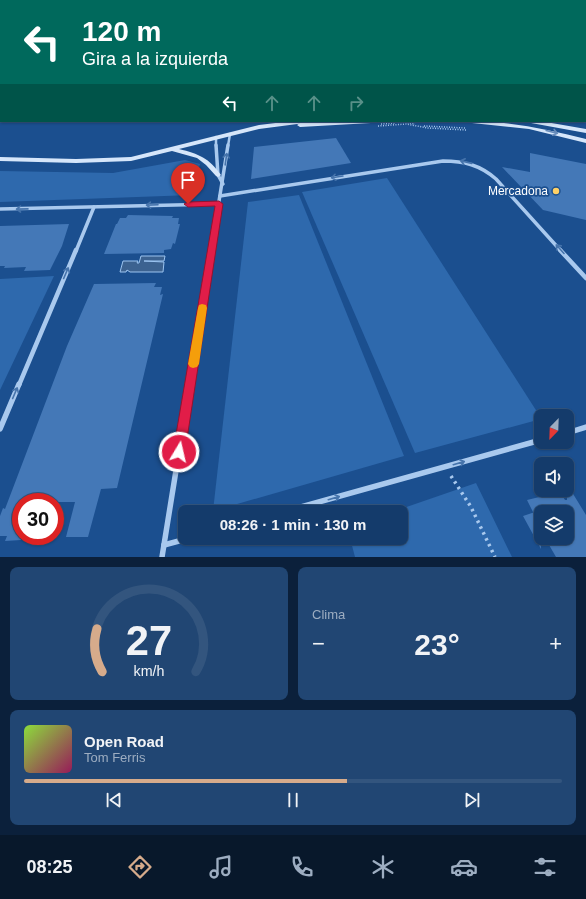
<!DOCTYPE html>
<html lang="es">
<meta charset="utf-8">
<style>
body{margin:0;font-family:Arial,sans-serif;background:#214673;color:#f1f3f6;height:100vh;display:flex;flex-direction:column;font-size:15px;white-space:nowrap}
*{box-sizing:border-box;margin:0}
p{font-size:13px;color:#9dadc1}
.icon{flex:none;width:22px;height:22px;fill:none;stroke:currentColor;stroke-width:2;stroke-linecap:round;stroke-linejoin:round}
.map{position:relative;height:557px;overflow:hidden}
.side{display:flex;flex-direction:column;gap:10px;padding:10px;background:#0b203b;flex:1}
.side>*{flex:none}
.guide{position:absolute;left:0px;top:0px;width:586px;height:122px;box-shadow:0 1px 3px #0004,0 0 0 1px #33557e;background:#00695c;color:#fff;overflow:hidden}
.needle{width:26px;rotate:203deg}
.fabs{position:absolute;left:534px;top:409px;display:grid;gap:8px}
.fabs a{display:grid;place-items:center;width:40px;height:40px;border-radius:8px;background:#143b6b;box-shadow:0 1px 3px #0004,0 0 0 1px #33557e;font-size:20px}
.speed{position:absolute;left:12px;top:493px;display:flex;gap:8px;font-size:20px;font-weight:700;text-align:center}
.speed>*{display:grid;place-content:center;width:52px;height:52px;border-radius:50%;background:#143b6b;box-shadow:0 1px 3px #0004,0 0 0 1px #33557e;line-height:1}
.speed .limit{border:6px solid #d22;background:#fff;color:#111}
.pin{position:absolute;display:grid;place-items:center;width:34px;height:34px;color:#fff;margin:-41px -17px;border-radius:50% 50% 50% 0;rotate:-45deg;box-shadow:0 0 4px #0007}
.pin .icon{rotate:45deg}
.me{position:absolute;width:44px;margin:-22px;rotate:9deg;stroke-linejoin:round;filter:drop-shadow(0 0 3px #0008)}
.turn{display:flex;align-items:center;gap:14px;height:84px;padding:0 16px;font-size:18px}
.turn .icon{width:52px;height:52px;stroke-width:2.5}
.turn b{display:block;font-size:28px;line-height:34px}
.lanes{display:flex;align-items:center;height:38px;padding:0 16px;background:#0003;justify-content:center;gap:20px;direction:ltr}
.lanes .off{opacity:.35}
.big{font-size:30px;font-weight:700;line-height:1.1}
.side .tile{flex:1;display:flex;flex-direction:column;justify-content:center;gap:6px;min-width:0;padding:0 14px;border-radius:8px;background:#214673}
.side .dial{align-items:center;gap:0}
.dial svg{height:104px;overflow:visible;fill:none;stroke:#33557e;stroke-width:7;stroke-linecap:round;text-anchor:middle}
.dial text{fill:#f1f3f6;stroke:none}
.song{display:flex;align-items:center;gap:12px}
.cover{width:48px;height:48px;border-radius:6px;background:linear-gradient(135deg,hsl(90 70% 55%),hsl(330 70% 35%))}
.played{height:4px;border-radius:2px;background:linear-gradient(90deg,#d6ab8b 60%,#33557e 60%)}
.keys{display:flex;justify-content:space-around;direction:ltr}
.heat{display:flex;justify-content:space-between;align-items:center;font-size:22px;direction:ltr}
.side .tiles{flex:1;display:grid;gap:10px;grid-template-columns:1fr 1fr}
.tile:last-child{grid-column:span 2}
.trip{position:absolute;left:178px;top:505px;width:230px;height:40px;border-radius:8px;background:#143b6b;box-shadow:0 1px 3px #0004,0 0 0 1px #33557e;font-weight:700;line-height:40px;text-align:center}
.dock{display:flex;height:64px;justify-content:space-around;align-items:center;background:#08182b;color:#9dadc1}
.dock .icon{width:28px;height:28px}
.dock .on{color:#d6ab8b}
.dock b{font-size:18px;color:#f1f3f6}
.map>svg:first-child{display:block}
.green{fill:#2e69ad}
.water{fill:#3c6290;stroke:#9cc4f0}
.lines{fill:none;stroke-linecap:round;stroke-linejoin:round}
.stream{fill:#9cc4f0;fill-rule:evenodd}
.building{fill:#4478b7}
.path-far1{stroke:#a9c9ee;stroke-width:1.5;stroke-dasharray:1 1.5;stroke-linecap:butt}
.path{stroke:#a9c9ee;stroke-width:3.5;stroke-dasharray:2.5 4;stroke-linecap:butt}
.minor-far3{stroke:#a9c9ee;stroke-width:2.5}
.minor-far2{stroke:#a9c9ee;stroke-width:3.5}
.minor-far1{stroke:#a9c9ee;stroke-width:4.5}
.minor{stroke:#a9c9ee;stroke-width:5.5}
.secondary{fill:#d6e6fa;fill-rule:evenodd}
.oneway{stroke:#668bba}
.oneway2{stroke:#4674ac}
.route{fill:#e11d48;stroke:#92132f}
.slow{fill:#f59e0b}
.poi-dot{fill:#ffd166;stroke:#1b4f8f;stroke-width:1.5}
.labels{text-anchor:middle;dominant-baseline:central;stroke-width:3.5;stroke-linejoin:round;paint-order:stroke}
.poi-label{font-size:12px;fill:#fff;stroke:#1b4f8f;text-anchor:end}
</style>
<div class="map">
<svg width="586" height="557" viewBox="0 0 586 557">
<rect width="100%" height="100%" fill="#1b4f8f"/>
<!-- green -->
<g class="green">
<polygon points="185,160 200,164 192,195 0,202 0,171 113,173"/>
<polygon points="387,178 541,418 541,419 415,453 302,192"/>
<polygon points="299,195 404,456 213,511 248,202"/>
<polygon points="54,276 0,390 0,279"/>
<polygon points="476,483 512,557 355,557 350,538 401,538 401,512 392,512"/>
</g>
<!-- water -->
<polygon class="water" points="141,256 165,256 164,261 144,261 164,262 163,272 130,272 127,270 126,272 120,272 123,261 138,261 137,263 139,263"/>
<g class="lines">
<!-- stream -->
<g class="stream">
<rect x="585" y="36" width="1" height="2"/>
<rect x="585" y="82" width="1" height="2"/>
<rect x="0" y="114" width="1" height="3"/>
</g>
</g>
<!-- building -->
<g class="building">
<polygon points="336,138 351,163 251,179 254,147"/>
<polygon points="530,153 586,164 586,220 543,210 502,167 530,172"/>
<polygon points="128,215 173,216 172,218 179,218 178,224 180,224 175,244 173,243 171,249 164,250 164,253 104,254 116,224 117,224 120,218 126,218"/>
<polygon points="69,224 62,246 50,270 24,271 26,267 4,268 5,266 0,266 0,226"/>
<polygon points="156,283 154,287 162,287 160,295 163,294 117,488 101,489 88,537 66,537 75,502 21,502 21,540 5,541 7,536 0,536 0,516 3,508 5,509 67,346 94,284"/>
<polygon points="567,484 586,515 586,557 556,557 545,538 567,538 567,512 541,512 541,549 523,516 535,512 533,512 527,500 560,492 565,500 567,500"/>
</g>
<g class="lines">
<!-- path-far1 -->
<g class="path-far1">
<polyline points="104,1 115,0"/>
<polyline points="291,1 294,0"/>
<polyline points="405,122 415,124"/>
<polyline points="381,124 396,123"/>
<polyline points="378,126 406,124 428,128 467,130"/>
<polyline points="424,126 465,128"/>
</g>
<!-- path -->
<polyline class="path" points="451,476 471,507 495,557"/>
<!-- minor-far3 -->
<g class="minor-far3">
<polyline points="216,137 216,146"/>
<polyline points="228,146 230,134"/>
</g>
<!-- minor-far2 -->
<g class="minor-far2">
<polyline points="216,145 218,175 223,184"/>
<path d="M 220,196 L 443,161 C 464,161 480,165 496,179 L 561,251"/>
<polyline points="0,209 219,204"/>
<polyline points="76,251 94,207"/>
<polyline points="211,251 228,145"/>
</g>
<!-- minor-far1 -->
<g class="minor-far1">
<polyline points="560,250 586,278"/>
<polyline points="19,385 76,250"/>
<polyline points="190,385 211,250"/>
</g>
<!-- minor -->
<g class="minor">
<polyline points="0,429 19,384"/>
<polyline points="567,433 586,427"/>
<polyline points="283,512 541,440"/>
<polyline points="164,545 190,538"/>
<polyline points="162,557 190,384"/>
</g>
<!-- secondary -->
<g class="secondary">
<path d="M 292,121 L 308,121 L 305,123 L 259,129 L 179,149 C 199,154 209,158 221,175 L 218,177 L 216,176 L 206,165 L 197,158 L 172,151 L 131,161 L 76,163 L 0,161 L 0,157 L 76,159 L 131,157 L 259,125 Z"/>
<polygon points="342,121 374,121 371,123 300,127 297,125 300,123"/>
<path d="M 469,121 C 509,121 547,129 586,139 L 586,143 L 529,129 L 472,123 Z"/>
<polygon points="528,121 540,121 586,129 586,133 531,123"/>
</g>
</g>
<!-- one-way arrows -->
<defs><path id="oneway-shaft" d="M-6 0H5M1.5-3L5.5 0L1.5 3" fill="none" stroke-width="1.6" stroke-linecap="round" stroke-linejoin="round"/></defs>
<use class="oneway" href="#oneway-shaft" transform="translate(552 132) rotate(14)"/>
<g class="oneway2">
<use href="#oneway-shaft" transform="translate(226 159) rotate(-82)"/>
<use href="#oneway-shaft" transform="translate(466 162) rotate(-167)"/>
<use href="#oneway-shaft" transform="translate(337 177) rotate(171)"/>
<use href="#oneway-shaft" transform="translate(152 205) rotate(178)"/>
<use href="#oneway-shaft" transform="translate(22 209) rotate(179)"/>
<use href="#oneway-shaft" transform="translate(560 249) rotate(-132)"/>
<use href="#oneway-shaft" transform="translate(66 273) rotate(-67)"/>
<use href="#oneway-shaft" transform="translate(15 393) rotate(-67)"/>
<use href="#oneway-shaft" transform="translate(459 463) rotate(-16)"/>
<use href="#oneway-shaft" transform="translate(334 498) rotate(-16)"/>
</g>
<!-- route -->
<polygon class="route" points="219,201 223,204 185,452 183,456 179,458 175,456 173,452 215,206 188,207 184,204 188,202"/>
<!-- slow -->
<polygon class="slow" points="202,304 206,305 207,308 199,364 197,367 193,368 190,367 188,364 198,308 199,305"/>
<!-- markers -->
<circle class="poi-dot" cx="556" cy="191" r="4"/>
<g class="labels">
<!-- poi labels -->
<g class="poi-label">
<text x="548" y="191">Mercadona</text>
</g>
</g>
</svg>
<div class="fabs">
<a><svg class="needle" viewBox="-14 -14 28 28"><path d="M0-13l5 13h-10z" fill="#e53935"/><path d="M0 13l5-13h-10z" fill="#9dadc1"/></svg></a>
<a><svg class="icon" aria-label="sound" viewBox="0 0 24 24"><path d="M4 9h4l5-4v14l-5-4H4zM17 9q2 3 0 6"/></svg></a>
<a><svg class="icon" aria-label="layers" viewBox="0 0 24 24"><path d="M12 4l9 5-9 5-9-5zM3 14l9 5 9-5"/></svg></a>
</div>
<div class="speed"><div class="limit">30</div></div>
<div class="pin" style="left:188px;top:204px;background:#d93025"><svg class="icon" aria-label="arrive" viewBox="0 0 24 24"><path d="M6 21V4h12l-3 4 3 4H6"/></svg></div>
<svg class="me" style="left:179px;top:452px" viewBox="-20 -20 40 40"><circle r="17" fill="#e11d48" stroke="#fff" stroke-width="3"/><path d="M0-11L8 9 0 5-8 9z" fill="#fff"/></svg>
<div class="trip">08:26 · 1 min · 130 m</div>
<div class="guide">
<div class="turn"><svg class="icon" aria-label="left" viewBox="0 0 24 24"><path d="M17 20v-9H6M10 6l-5 5 5 5"/></svg><div><b>120 m</b>Gira a la izquierda</div></div>
<div class="lanes"><svg class="icon" aria-label="left" viewBox="0 0 24 24"><path d="M17 20v-9H6M10 6l-5 5 5 5"/></svg><svg class="icon off" aria-label="ahead" viewBox="0 0 24 24"><path d="M12 20V5M6 11l6-6 6 6"/></svg><svg class="icon off" aria-label="ahead" viewBox="0 0 24 24"><path d="M12 20V5M6 11l6-6 6 6"/></svg><svg class="icon off" aria-label="right" viewBox="0 0 24 24"><path d="M7 20v-9h11M14 6l5 5-5 5"/></svg></div>
</div>
</div>
<section class="side">
<div class="tiles">
<div class="tile dial"><svg viewBox="0 0 100 80">
<path d="M14 69A42 42 0 1 1 86 69"/>
<path d="M14 69A42 42 0 0 1 10 36" stroke="#d6ab8b"/>
<text x="50" y="56" font-size="32" font-weight="700">27</text>
<text x="50" y="72" font-size="11">km/h</text>
</svg></div>
<div class="tile"><p>Clima</p>
<div class="heat"><a>−</a><b class="big">23°</b><a>+</a></div>
</div>
<div class="tile">
<div class="song"><i class="cover"></i><div><b>Open Road</b><p>Tom Ferris</p></div></div>
<div class="played"></div>
<div class="keys"><svg class="icon" aria-label="previous" viewBox="0 0 24 24"><path d="M18 5L8 12l10 7zM5 5v14"/></svg><svg class="icon" aria-label="pause" viewBox="0 0 24 24"><path d="M8 5v14M16 5v14"/></svg><svg class="icon" aria-label="next" viewBox="0 0 24 24"><path d="M6 5l10 7-10 7zM19 5v14"/></svg></div>
</div>
</div>
</section>
<nav class="dock">
<b>08:25</b>
<svg class="icon on" aria-label="directions" viewBox="0 0 24 24"><path d="M12 3l9 9-9 9-9-9zM9 14v-3h6M13 9l2 2-2 2"/></svg>
<svg class="icon" aria-label="music" viewBox="0 0 24 24"><path d="M9 18V5l10-2v13"/><circle cx="6" cy="18" r="3"/><circle cx="16" cy="16" r="3"/></svg>
<svg class="icon" aria-label="phone" viewBox="0 0 24 24"><path d="M5 4h4l2 5-3 2q2 4 5 5l2-3 5 2v4C11 20 4 13 5 4z"/></svg>
<svg class="icon" aria-label="climate" viewBox="0 0 24 24"><path d="M12 3v18M4 7l16 10M4 17L20 7"/></svg>
<svg class="icon" aria-label="car" viewBox="0 0 24 24"><path d="M5 17H2v-5l4-1 3-4h7l3 4 3 1v5h-3M9 17h6M6 11h13"/><circle cx="7" cy="17" r="2"/><circle cx="17" cy="17" r="2"/></svg>
<svg class="icon" aria-label="filters" viewBox="0 0 24 24"><path d="M4 7h16M4 17h16"/><circle cx="9" cy="7" r="2"/><circle cx="15" cy="17" r="2"/></svg>
</nav>
